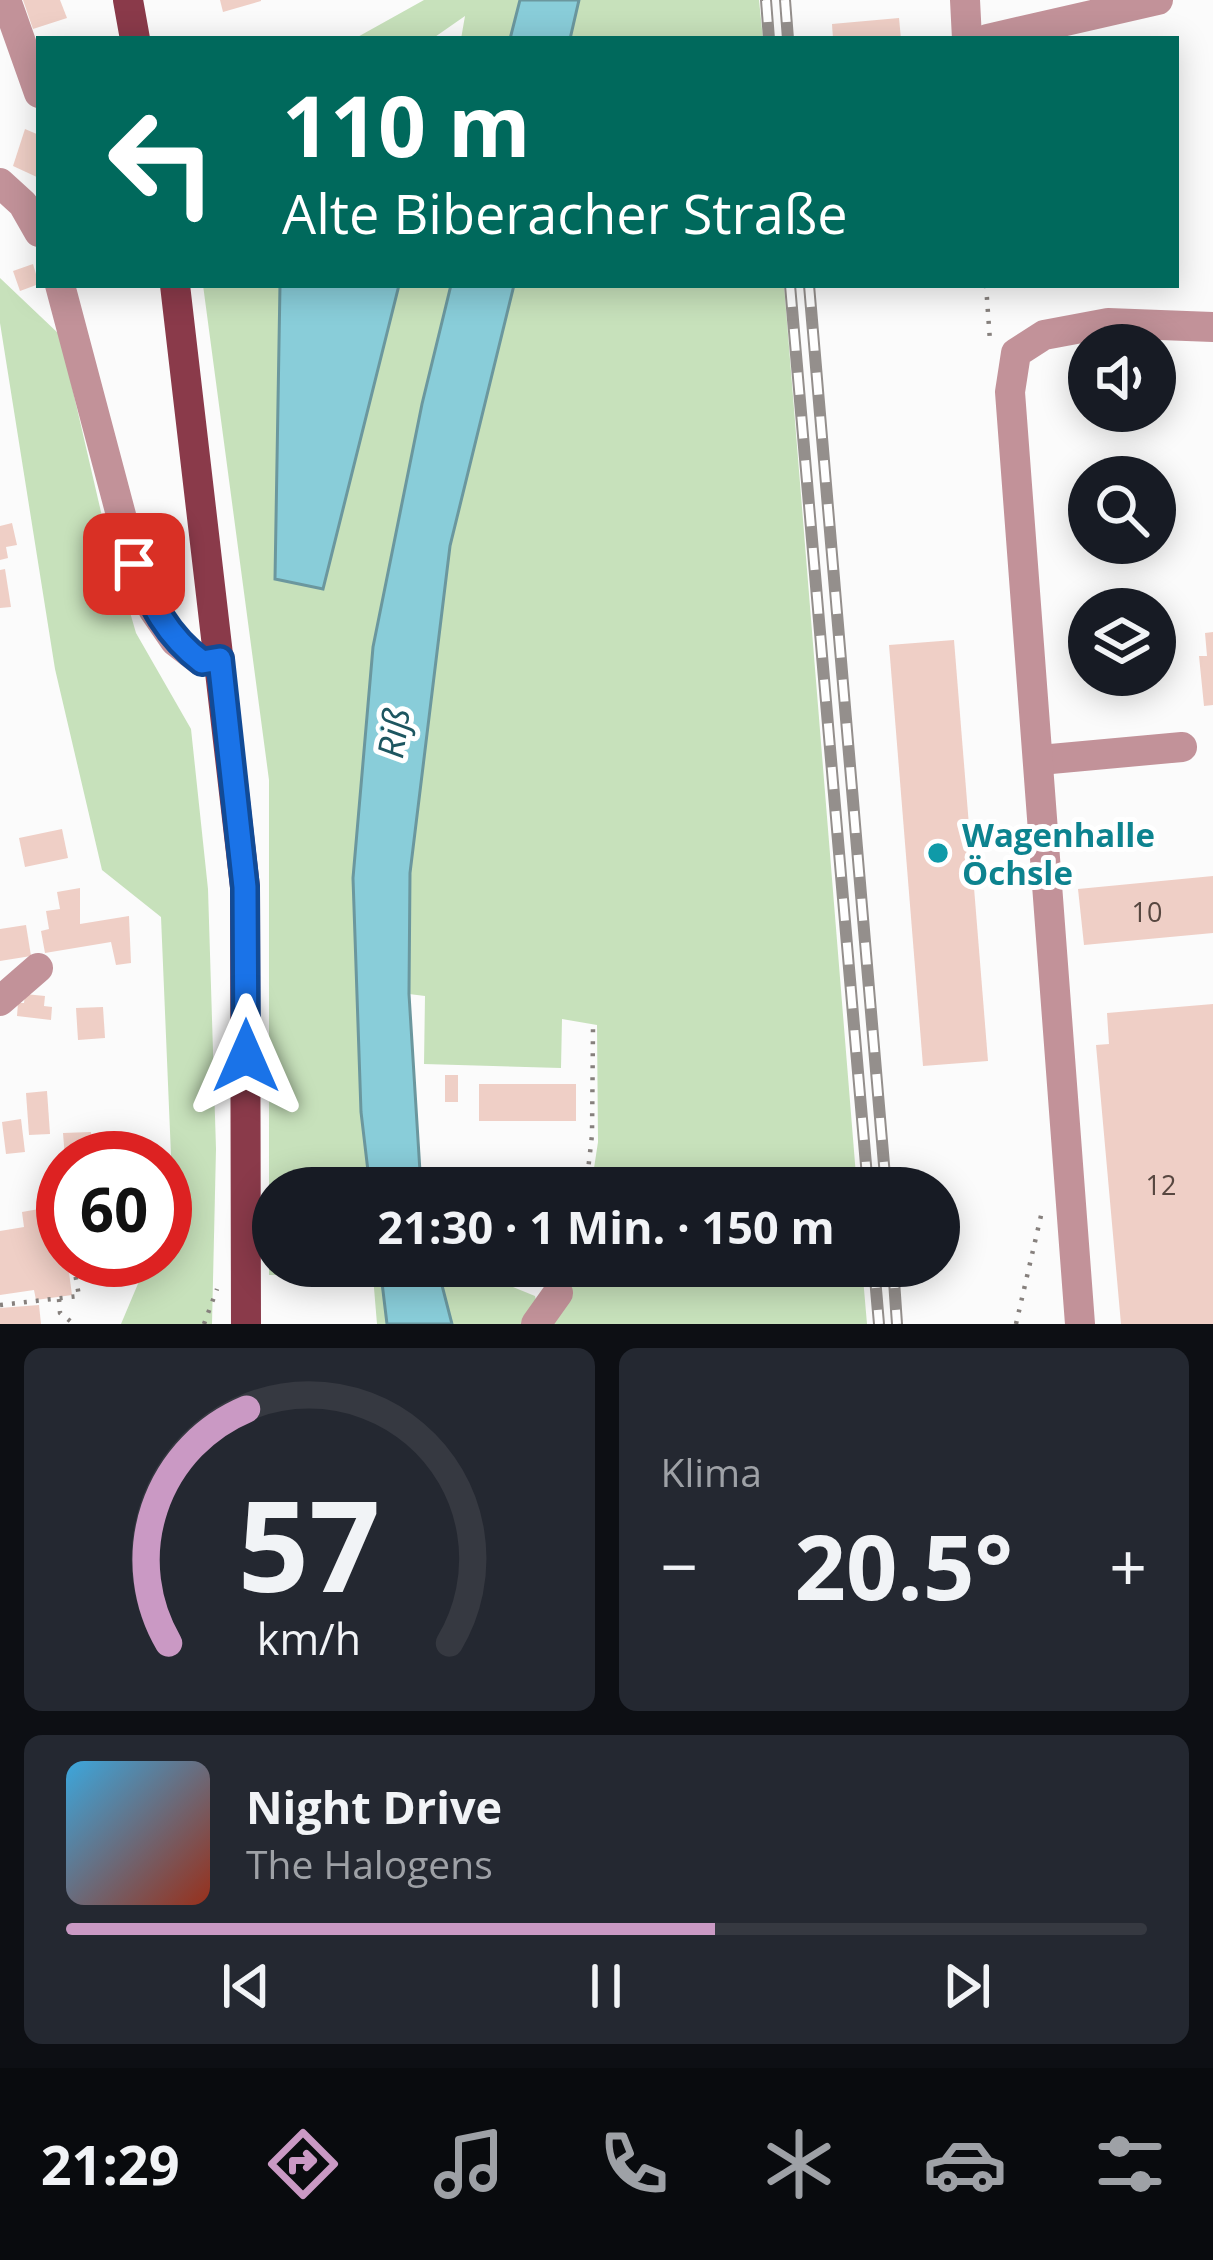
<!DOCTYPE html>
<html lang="de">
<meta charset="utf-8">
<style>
body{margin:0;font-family:"Open Sans",sans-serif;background:#242831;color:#f1f3f6;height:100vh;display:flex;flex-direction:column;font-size:45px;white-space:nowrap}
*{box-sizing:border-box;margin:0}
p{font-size:39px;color:#9ea1a6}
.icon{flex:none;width:66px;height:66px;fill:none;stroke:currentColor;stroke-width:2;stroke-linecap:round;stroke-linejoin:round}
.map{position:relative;height:1324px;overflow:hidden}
.details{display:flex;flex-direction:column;gap:24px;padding:24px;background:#0d0f14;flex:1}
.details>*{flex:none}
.banner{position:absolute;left:36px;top:36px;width:1143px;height:252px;border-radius:0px;box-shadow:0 6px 30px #0003;background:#00695c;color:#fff;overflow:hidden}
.fabs{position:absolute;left:1068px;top:324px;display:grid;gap:24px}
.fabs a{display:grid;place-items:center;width:108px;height:108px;border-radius:50%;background:#171b24;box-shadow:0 6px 30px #0003;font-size:60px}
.speed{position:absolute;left:36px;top:1131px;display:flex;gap:24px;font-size:60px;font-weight:700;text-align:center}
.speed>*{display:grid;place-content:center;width:156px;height:156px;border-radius:50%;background:#171b24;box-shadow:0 6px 30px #0003;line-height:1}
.speed .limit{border:18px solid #d22;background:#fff;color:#111}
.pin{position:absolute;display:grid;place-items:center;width:102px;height:102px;color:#fff;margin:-51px;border-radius:24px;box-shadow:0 6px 18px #0006}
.me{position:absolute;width:132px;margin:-66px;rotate:0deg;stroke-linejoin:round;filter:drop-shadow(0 0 9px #0008)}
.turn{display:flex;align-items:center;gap:42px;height:252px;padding:0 48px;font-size:54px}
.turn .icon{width:156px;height:156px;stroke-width:2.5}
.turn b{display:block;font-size:84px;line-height:102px}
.big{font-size:90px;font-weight:700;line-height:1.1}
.details .tile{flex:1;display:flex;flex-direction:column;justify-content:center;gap:18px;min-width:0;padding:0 42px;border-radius:18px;background:#242831}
.details .dial{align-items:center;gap:0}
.dial svg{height:312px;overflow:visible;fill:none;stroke:#363941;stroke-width:7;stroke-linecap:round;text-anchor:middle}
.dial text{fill:#f1f3f6;stroke:none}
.song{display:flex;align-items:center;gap:36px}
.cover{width:144px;height:144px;border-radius:18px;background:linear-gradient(135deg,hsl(200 70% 55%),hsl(10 70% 35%))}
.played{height:12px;border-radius:6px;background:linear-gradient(90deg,#ca99c4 60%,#363941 60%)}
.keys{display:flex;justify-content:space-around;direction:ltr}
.heat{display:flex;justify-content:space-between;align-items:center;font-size:66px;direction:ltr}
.details .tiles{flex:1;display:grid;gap:24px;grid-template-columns:1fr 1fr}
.tile:last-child{grid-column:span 2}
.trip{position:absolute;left:252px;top:1167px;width:708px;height:120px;border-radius:60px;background:#171b24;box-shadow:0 6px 30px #0003;font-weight:700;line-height:120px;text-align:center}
.tabs{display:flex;height:192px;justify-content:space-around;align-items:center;background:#090b0e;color:#9ea1a6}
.tabs .icon{width:84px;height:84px}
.tabs .selected{color:#ca99c4}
.tabs b{font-size:54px;color:#f1f3f6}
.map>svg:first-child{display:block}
.green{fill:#c7e1bb}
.water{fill:#89cdd9;stroke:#6b979e;stroke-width:3}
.building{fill:#efcfc6}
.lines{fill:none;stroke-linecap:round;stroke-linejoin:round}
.path{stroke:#86807d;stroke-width:4.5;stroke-dasharray:3 9;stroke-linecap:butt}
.minor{stroke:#c29299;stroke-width:30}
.major{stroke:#8a3a4a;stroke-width:30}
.rail-casing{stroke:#948f8c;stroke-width:12}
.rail{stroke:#fff;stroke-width:8;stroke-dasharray:22;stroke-linecap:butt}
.route-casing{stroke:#114b97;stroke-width:30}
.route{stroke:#1a73e8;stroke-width:21}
.culture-dot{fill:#0f9aa8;stroke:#fff;stroke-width:4.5}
.labels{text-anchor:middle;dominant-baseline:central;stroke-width:10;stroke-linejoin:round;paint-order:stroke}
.number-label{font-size:27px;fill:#574740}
.culture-label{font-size:33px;font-weight:bold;fill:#0d838f;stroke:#fff;text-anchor:start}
.water-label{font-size:36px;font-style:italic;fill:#1d5660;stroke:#fff}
</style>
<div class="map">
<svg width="1213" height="1324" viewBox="0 0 1213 1324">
<rect width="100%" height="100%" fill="#fbfbfb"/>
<!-- green -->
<g class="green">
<polygon points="424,0 520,0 510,39 461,39 465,16 432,39 354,39"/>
<polygon points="579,0 759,0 763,39 570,39"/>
<polygon points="0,278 60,335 101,512 136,633 191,729 208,889 216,1149 212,1324 121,1324 148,1260 165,1260 165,1221 173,1203 161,917 102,870 55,669 0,323"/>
<polygon points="203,285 280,285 275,578 322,589 399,285 451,285 422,404 353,878 361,1112 370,1188 273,1188 273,1266 380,1266 387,1324 377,1324 373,1276 269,1275 269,780"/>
<polygon points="514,285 784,285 857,1188 591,1188 598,1142 597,1025 562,1019 561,1068 424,1064 425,996 409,994 410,873 450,546"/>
<polygon points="579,1266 862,1266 867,1324 547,1324 577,1280"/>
<polygon points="439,1273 481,1274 535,1296 538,1309 529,1324 452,1324"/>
</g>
<!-- water -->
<g class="water">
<polygon points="520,0 579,0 570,39 510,39"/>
<polygon points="280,285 399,285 323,589 275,579"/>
<polygon points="451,285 514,285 450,546 410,873 409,994 421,1188 370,1188 361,1112 353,878 373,647 422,404"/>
<polygon points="380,1266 437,1266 452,1324 387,1324"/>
</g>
<!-- building -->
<g class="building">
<polygon points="23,0 60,0 67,18 33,29"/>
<polygon points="220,0 261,0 261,1 223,12"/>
<polygon points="899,18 901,39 833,39 832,24"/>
<polygon points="25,129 39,135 39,178 13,166"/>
<polygon points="33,264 39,284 20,291 13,271"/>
<polygon points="12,523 17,545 6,547 8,558 0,560 0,526"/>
<polygon points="5,569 11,607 0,608 0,570"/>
<polygon points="1213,632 1213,705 1204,706 1199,656 1207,656 1205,633"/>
<polygon points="954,640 988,1061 923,1066 889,645"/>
<polygon points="62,829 68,858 25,867 19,838"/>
<polygon points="1213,876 1213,933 1084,945 1078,889"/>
<polygon points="80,888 80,924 129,916 131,963 116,965 111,942 45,953 41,931 49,929 46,911 60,909 57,892"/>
<polygon points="26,925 31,956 0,961 0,929"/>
<polygon points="25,994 45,996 44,1006 52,1007 51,1020 17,1016 18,1003 24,1003"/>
<polygon points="1213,1004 1213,1324 1121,1324 1096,1045 1109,1044 1107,1013"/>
<polygon points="103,1007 105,1038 78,1040 76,1008"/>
<rect x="445" y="1075" width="13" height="27"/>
<rect x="479" y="1084" width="97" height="37"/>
<polygon points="47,1091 50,1134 29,1135 26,1093"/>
<polygon points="21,1119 25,1152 6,1154 2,1122"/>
<polygon points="91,1132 93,1158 65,1158 63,1133"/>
<polygon points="39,1209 40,1216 62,1213 63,1260 76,1260 68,1265 72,1295 36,1300 34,1290 0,1295 0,1231 24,1227 22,1212"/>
<polygon points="39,1305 41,1324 0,1324 0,1308"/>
</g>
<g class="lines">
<!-- path -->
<g class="path">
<polyline points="986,285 990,341"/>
<polyline points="586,1188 592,1135 593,1029"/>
<polyline points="59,1299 60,1313 74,1324"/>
<polyline points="0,1305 79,1296 75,1273 83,1260"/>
<polyline points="204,1324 217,1289"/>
<polyline points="1016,1324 1043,1207"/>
</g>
<!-- minor -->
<g class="minor">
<polyline points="6,0 39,93"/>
<polyline points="965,0 967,39"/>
<polyline points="987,39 1158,0"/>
<polyline points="0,183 23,204 39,232"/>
<polyline points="60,285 134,564 153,609 175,641 201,661 220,659"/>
<polyline points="1040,760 1182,747"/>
<polyline points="0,1001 38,968"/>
<polyline points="536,1324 558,1293"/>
<polyline points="1080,1324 1010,392 1016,353 1044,335 1108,323 1213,327"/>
</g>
<!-- major -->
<g class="major">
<polyline points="128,0 135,39"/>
<polyline points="175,285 245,887 246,1324"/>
</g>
<defs>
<g id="rail">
<polyline points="766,0 769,39"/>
<polyline points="785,0 788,39"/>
<polyline points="790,285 868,1188"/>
<polyline points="809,285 886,1188"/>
<polyline points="874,1266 879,1324"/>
<polyline points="893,1266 897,1324"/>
</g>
</defs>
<!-- rail casing -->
<use href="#rail" class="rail-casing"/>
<!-- rail -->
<use href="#rail" class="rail"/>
</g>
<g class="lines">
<defs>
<path id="route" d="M 134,564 C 152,604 166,635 202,662 L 220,659 L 245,887 L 246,1056"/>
</defs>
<!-- route casing -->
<use href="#route" class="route-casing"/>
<!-- route -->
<use href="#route" class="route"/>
</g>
<!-- markers -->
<circle class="culture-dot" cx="938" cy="853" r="12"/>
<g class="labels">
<!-- number labels -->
<g class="number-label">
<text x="1147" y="911">10</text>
<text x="1161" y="1184">12</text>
</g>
<!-- culture labels -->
<g class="culture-label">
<text x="962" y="834">Wagenhalle<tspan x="962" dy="38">Öchsle</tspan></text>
</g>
<!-- water labels -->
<g class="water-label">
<text transform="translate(393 733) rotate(-82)">Riß</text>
</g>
</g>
</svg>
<div class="fabs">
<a><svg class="icon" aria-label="sound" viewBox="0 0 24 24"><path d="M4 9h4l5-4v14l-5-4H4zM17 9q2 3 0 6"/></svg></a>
<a><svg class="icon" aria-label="search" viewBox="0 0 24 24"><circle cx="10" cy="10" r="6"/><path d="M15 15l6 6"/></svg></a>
<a><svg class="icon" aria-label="layers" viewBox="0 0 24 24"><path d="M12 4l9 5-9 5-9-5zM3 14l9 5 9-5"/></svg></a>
</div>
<div class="speed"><div class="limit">60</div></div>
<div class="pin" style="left:134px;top:564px;background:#d93025"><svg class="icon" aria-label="arrive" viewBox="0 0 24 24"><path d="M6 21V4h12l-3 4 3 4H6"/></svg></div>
<svg class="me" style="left:246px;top:1056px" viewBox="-20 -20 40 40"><path d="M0-17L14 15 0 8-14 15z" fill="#1a73e8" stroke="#fff" stroke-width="4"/></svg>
<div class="trip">21:30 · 1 Min. · 150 m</div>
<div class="banner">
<div class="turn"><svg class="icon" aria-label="left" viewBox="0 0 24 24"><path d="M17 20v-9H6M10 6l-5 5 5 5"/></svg><div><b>110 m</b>Alte Biberacher Straße</div></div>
</div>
</div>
<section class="details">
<div class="tiles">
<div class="tile dial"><svg viewBox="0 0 100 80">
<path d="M14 69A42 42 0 1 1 86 69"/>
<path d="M14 69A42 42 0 0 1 34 9" stroke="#ca99c4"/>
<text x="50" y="56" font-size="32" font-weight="700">57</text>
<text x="50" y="72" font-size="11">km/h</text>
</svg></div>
<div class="tile"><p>Klima</p>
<div class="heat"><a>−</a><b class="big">20.5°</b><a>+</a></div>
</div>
<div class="tile">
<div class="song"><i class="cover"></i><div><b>Night Drive</b><p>The Halogens</p></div></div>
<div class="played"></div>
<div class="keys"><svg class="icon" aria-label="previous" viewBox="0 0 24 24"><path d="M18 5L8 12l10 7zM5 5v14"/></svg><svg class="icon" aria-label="pause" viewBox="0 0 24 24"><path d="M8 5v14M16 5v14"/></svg><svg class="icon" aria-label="next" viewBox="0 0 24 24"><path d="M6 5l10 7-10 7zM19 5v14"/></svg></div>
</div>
</div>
</section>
<nav class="tabs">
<b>21:29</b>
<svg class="icon selected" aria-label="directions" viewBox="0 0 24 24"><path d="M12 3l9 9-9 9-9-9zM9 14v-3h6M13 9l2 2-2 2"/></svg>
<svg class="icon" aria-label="music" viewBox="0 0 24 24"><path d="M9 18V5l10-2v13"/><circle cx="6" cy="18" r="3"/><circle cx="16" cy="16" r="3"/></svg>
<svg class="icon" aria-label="phone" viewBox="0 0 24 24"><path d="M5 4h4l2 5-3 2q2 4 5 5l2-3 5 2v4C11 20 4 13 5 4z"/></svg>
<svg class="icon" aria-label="climate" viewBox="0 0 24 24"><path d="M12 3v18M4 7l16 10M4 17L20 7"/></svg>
<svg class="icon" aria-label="car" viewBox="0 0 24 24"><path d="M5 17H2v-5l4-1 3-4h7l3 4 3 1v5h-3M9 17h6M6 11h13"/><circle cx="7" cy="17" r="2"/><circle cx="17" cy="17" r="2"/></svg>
<svg class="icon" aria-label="filters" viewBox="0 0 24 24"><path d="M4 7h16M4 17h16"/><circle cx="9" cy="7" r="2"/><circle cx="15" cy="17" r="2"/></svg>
</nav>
